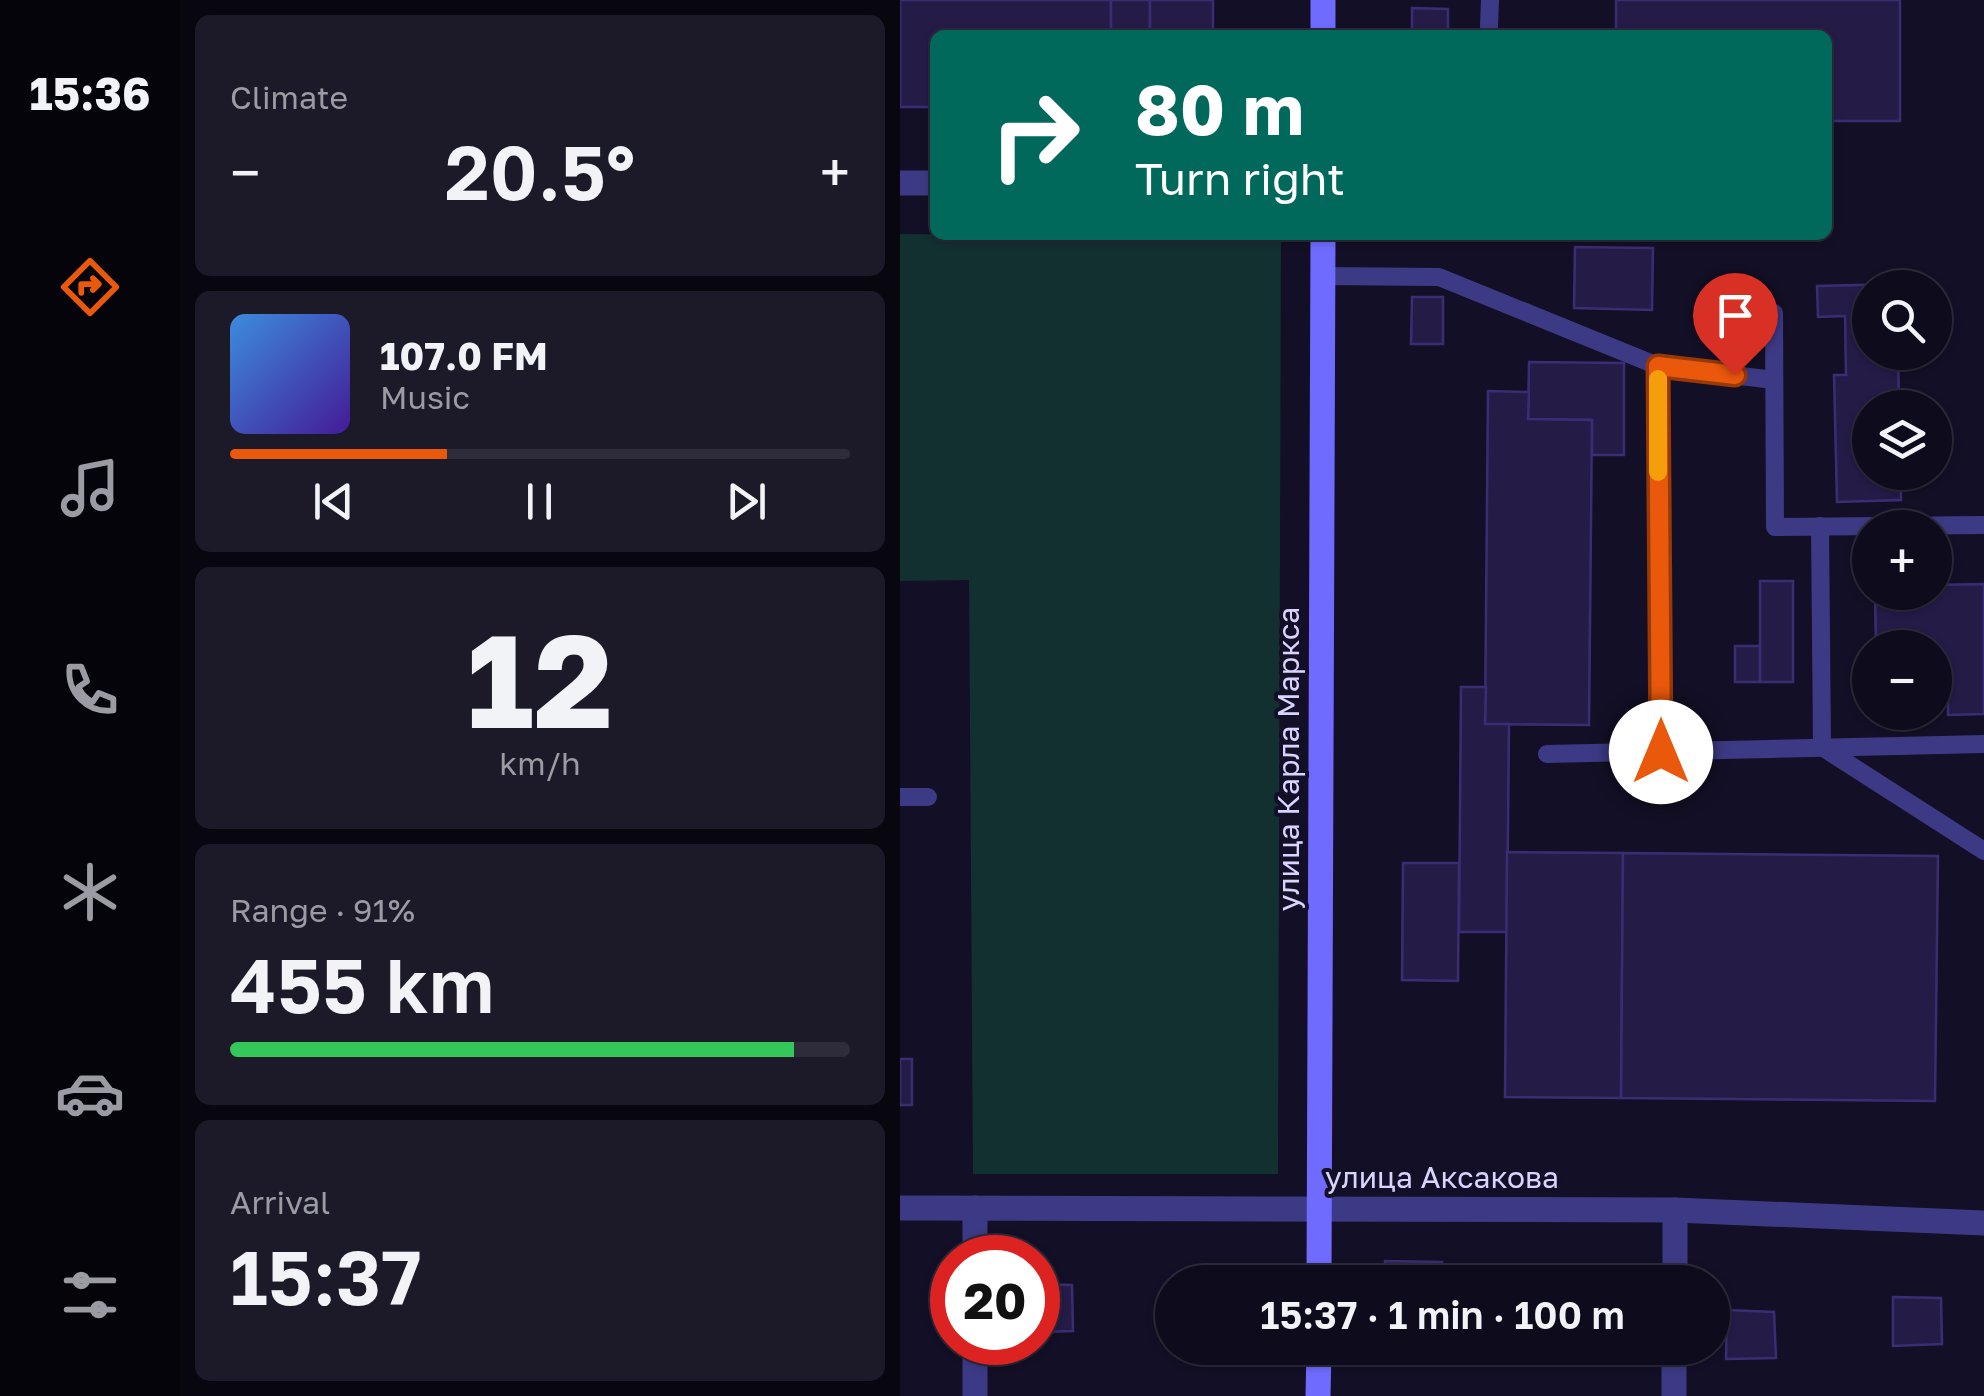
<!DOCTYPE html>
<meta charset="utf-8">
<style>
body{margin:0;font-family:"Golos Text",sans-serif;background:#1c1929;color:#f1f3f6;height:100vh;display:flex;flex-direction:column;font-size:38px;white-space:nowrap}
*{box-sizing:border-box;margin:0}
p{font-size:32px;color:#9b9ba3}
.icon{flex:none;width:55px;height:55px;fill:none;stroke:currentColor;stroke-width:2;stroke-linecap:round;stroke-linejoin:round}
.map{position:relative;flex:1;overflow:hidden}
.details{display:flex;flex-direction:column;gap:15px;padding:15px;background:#08060f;width:720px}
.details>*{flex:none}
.hud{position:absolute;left:30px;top:30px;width:902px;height:210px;border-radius:15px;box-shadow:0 2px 8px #0004,0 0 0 2px #2e2b3b;background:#00695c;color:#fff;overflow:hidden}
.buttons{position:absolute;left:952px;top:270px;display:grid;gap:20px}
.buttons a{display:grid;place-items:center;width:100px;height:100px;border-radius:50%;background:#0e0b1c;box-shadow:0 2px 8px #0004,0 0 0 2px #2e2b3b;font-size:50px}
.speed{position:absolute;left:30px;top:1235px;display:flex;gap:20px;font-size:50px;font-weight:700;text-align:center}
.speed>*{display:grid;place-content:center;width:130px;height:130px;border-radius:50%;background:#0e0b1c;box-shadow:0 2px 8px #0004,0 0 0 2px #2e2b3b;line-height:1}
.speed .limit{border:15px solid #d22;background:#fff;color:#111}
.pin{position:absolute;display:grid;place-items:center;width:85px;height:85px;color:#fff;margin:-102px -42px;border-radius:50% 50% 50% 0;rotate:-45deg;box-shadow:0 0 10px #0007}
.pin .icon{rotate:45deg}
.me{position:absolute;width:110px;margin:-55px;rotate:0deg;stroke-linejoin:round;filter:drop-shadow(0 0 8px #0008)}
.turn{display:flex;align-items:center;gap:35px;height:210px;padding:0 40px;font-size:45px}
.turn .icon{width:130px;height:130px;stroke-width:2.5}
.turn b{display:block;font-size:70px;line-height:85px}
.big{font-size:75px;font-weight:600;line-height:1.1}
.details .tile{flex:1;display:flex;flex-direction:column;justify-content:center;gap:15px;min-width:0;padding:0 35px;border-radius:15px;background:#1c1929}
.details .dial{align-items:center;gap:0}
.dial b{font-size:130px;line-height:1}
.song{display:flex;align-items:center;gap:30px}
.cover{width:120px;height:120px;border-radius:15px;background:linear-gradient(135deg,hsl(210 70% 55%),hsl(260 70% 35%))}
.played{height:10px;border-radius:5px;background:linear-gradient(90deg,#ea580c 35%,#2e2b3b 35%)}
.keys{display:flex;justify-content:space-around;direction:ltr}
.heat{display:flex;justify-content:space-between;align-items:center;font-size:55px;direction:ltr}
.charge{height:15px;border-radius:8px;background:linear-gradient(90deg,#34c759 91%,#2e2b3b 0)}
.trip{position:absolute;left:255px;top:1265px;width:575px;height:100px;border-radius:50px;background:#0e0b1c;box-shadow:0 2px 8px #0004,0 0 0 2px #2e2b3b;font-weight:600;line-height:100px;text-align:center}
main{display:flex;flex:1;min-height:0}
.menu{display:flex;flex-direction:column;width:180px;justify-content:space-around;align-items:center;background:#06040b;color:#9b9ba3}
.menu .icon{width:70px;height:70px}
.menu .on{color:#ea580c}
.menu b{font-size:45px;color:#f1f3f6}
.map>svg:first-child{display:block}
.green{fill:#12302f}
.building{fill:#241b47;stroke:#3b2d73;stroke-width:2.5}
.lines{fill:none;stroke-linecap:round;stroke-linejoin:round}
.service{stroke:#3d3a85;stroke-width:18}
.minor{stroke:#3d3a85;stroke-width:25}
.secondary{stroke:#6f6bff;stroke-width:25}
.route-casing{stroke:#983908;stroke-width:25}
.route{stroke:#ea580c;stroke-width:18}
.slow{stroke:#f59e0b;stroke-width:18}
.labels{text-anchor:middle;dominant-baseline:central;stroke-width:8;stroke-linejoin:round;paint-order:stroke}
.street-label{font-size:30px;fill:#d9d4ff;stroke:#130f26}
</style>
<main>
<nav class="menu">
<b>15:36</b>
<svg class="icon on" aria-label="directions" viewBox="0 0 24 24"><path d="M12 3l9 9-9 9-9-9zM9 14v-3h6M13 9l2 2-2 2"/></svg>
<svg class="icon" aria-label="music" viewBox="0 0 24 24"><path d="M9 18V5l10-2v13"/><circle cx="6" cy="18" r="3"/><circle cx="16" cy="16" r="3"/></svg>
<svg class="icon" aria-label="phone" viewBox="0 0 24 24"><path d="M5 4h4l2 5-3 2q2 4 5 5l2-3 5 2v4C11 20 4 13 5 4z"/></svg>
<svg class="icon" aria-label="climate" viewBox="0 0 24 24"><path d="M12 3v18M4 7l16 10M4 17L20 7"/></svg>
<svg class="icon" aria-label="car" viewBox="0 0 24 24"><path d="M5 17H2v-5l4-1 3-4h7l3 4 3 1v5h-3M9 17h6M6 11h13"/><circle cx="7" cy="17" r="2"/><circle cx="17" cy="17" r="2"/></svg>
<svg class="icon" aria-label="filters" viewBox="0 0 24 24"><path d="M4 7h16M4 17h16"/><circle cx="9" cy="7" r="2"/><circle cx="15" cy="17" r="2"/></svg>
</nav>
<section class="details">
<div class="tile"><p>Climate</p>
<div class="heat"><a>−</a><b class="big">20.5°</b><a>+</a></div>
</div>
<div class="tile">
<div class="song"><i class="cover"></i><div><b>107.0 FM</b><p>Music</p></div></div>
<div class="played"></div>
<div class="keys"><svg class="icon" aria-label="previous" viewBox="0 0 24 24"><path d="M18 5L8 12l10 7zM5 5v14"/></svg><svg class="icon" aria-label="pause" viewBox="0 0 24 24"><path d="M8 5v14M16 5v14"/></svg><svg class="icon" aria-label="next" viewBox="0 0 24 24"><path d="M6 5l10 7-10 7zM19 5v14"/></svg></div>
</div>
<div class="tile dial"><b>12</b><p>km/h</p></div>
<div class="tile"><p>Range · 91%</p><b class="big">455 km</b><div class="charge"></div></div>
<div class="tile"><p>Arrival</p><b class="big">15:37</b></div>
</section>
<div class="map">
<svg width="1084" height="1396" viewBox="0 0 1084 1396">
<rect width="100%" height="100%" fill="#130f26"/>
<!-- green -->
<polygon class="green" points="0,234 381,237 378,1174 73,1174 69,580 0,581"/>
<!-- building -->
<g class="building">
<polygon points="0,0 211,0 211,35 35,35 35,107 0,107"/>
<rect x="211" y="0" width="39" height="35"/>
<rect x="250" y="0" width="63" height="35"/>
<polygon points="716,0 1000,0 1000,121 928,121 928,35 716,35"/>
<polygon points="512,8 548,9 548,35 512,35"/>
<polygon points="675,247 753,248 752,310 674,308"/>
<polygon points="996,284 996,288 970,288 970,352 998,352 999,408 970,408 970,472 1001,472 1001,500 937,502 934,375 946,375 945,316 918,317 917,286"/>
<polygon points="512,297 543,297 543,344 511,344"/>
<polygon points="629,362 724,363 724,455 692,455 692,420 628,419"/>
<polygon points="588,391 629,392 628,419 692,420 689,725 585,724"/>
<rect x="860" y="581" width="33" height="101"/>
<polygon points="1084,584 1084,714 1048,715 1048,670 1035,670 1035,648 976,648 975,592 1035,592 1035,585"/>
<rect x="835" y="646" width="25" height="36"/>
<polygon points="561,687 586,687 585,724 609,724 607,932 559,932"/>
<polygon points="607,852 723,853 721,1098 605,1097"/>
<polygon points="723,853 1038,856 1035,1101 721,1098"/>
<polygon points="503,863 559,863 558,981 502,980"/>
<rect x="0" y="1059" width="12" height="46"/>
<polygon points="485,1261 542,1262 542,1282 485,1282"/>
<polygon points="320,1267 362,1268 361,1282 319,1282"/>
<polygon points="138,1284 172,1285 173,1331 138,1332"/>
<polygon points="993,1297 1041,1298 1042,1344 993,1346"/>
<polygon points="827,1310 874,1312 876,1358 826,1359"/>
</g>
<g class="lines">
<!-- service -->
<g class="service">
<polyline points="589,27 590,0"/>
<polyline points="422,276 539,277 758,366 761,752"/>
<polyline points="874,313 875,527 1084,525"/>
<polyline points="758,366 874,380"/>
<polyline points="920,526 922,747 1084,851"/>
<polyline points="647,754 1084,744"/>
<polyline points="0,797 28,797"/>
</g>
<!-- minor -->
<g class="minor">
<polyline points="0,183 35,183"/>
<polyline points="0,1208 775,1210 1084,1223"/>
<polyline points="75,1208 75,1258"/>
<polyline points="775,1282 775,1210"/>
<polyline points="75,1342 75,1396"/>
<polyline points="774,1396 774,1348"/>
</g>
<!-- secondary -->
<g class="secondary">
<polyline points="423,35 423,0"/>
<polyline points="419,1282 423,235"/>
<polyline points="418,1396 419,1348"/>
</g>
</g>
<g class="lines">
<defs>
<polyline id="route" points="761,752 758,366 835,375"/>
</defs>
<!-- route casing -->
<use href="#route" class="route-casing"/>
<!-- route -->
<use href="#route" class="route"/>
<!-- slow -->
<polyline class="slow" points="758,379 758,472"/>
</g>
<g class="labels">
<!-- street labels -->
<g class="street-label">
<text transform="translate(388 759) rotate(-90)">улица Карла Маркса</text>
<text x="542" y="1177">улица Аксакова</text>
</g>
</g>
</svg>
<div class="buttons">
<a><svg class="icon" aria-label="search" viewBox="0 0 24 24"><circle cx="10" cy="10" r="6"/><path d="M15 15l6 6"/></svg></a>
<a><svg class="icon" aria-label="layers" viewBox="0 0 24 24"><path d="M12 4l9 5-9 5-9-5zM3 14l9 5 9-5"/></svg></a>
<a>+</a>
<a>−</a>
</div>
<div class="speed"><div class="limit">20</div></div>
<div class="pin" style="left:835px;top:375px;background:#d93025"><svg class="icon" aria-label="arrive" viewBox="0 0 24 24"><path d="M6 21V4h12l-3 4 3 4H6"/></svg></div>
<svg class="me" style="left:761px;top:752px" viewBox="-20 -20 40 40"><circle r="19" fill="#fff"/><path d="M0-13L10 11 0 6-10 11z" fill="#ea580c"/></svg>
<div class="trip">15:37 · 1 min · 100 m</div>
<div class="hud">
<div class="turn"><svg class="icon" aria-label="right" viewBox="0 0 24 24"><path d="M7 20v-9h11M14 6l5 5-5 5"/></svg><div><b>80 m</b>Turn right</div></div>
</div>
</div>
</main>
